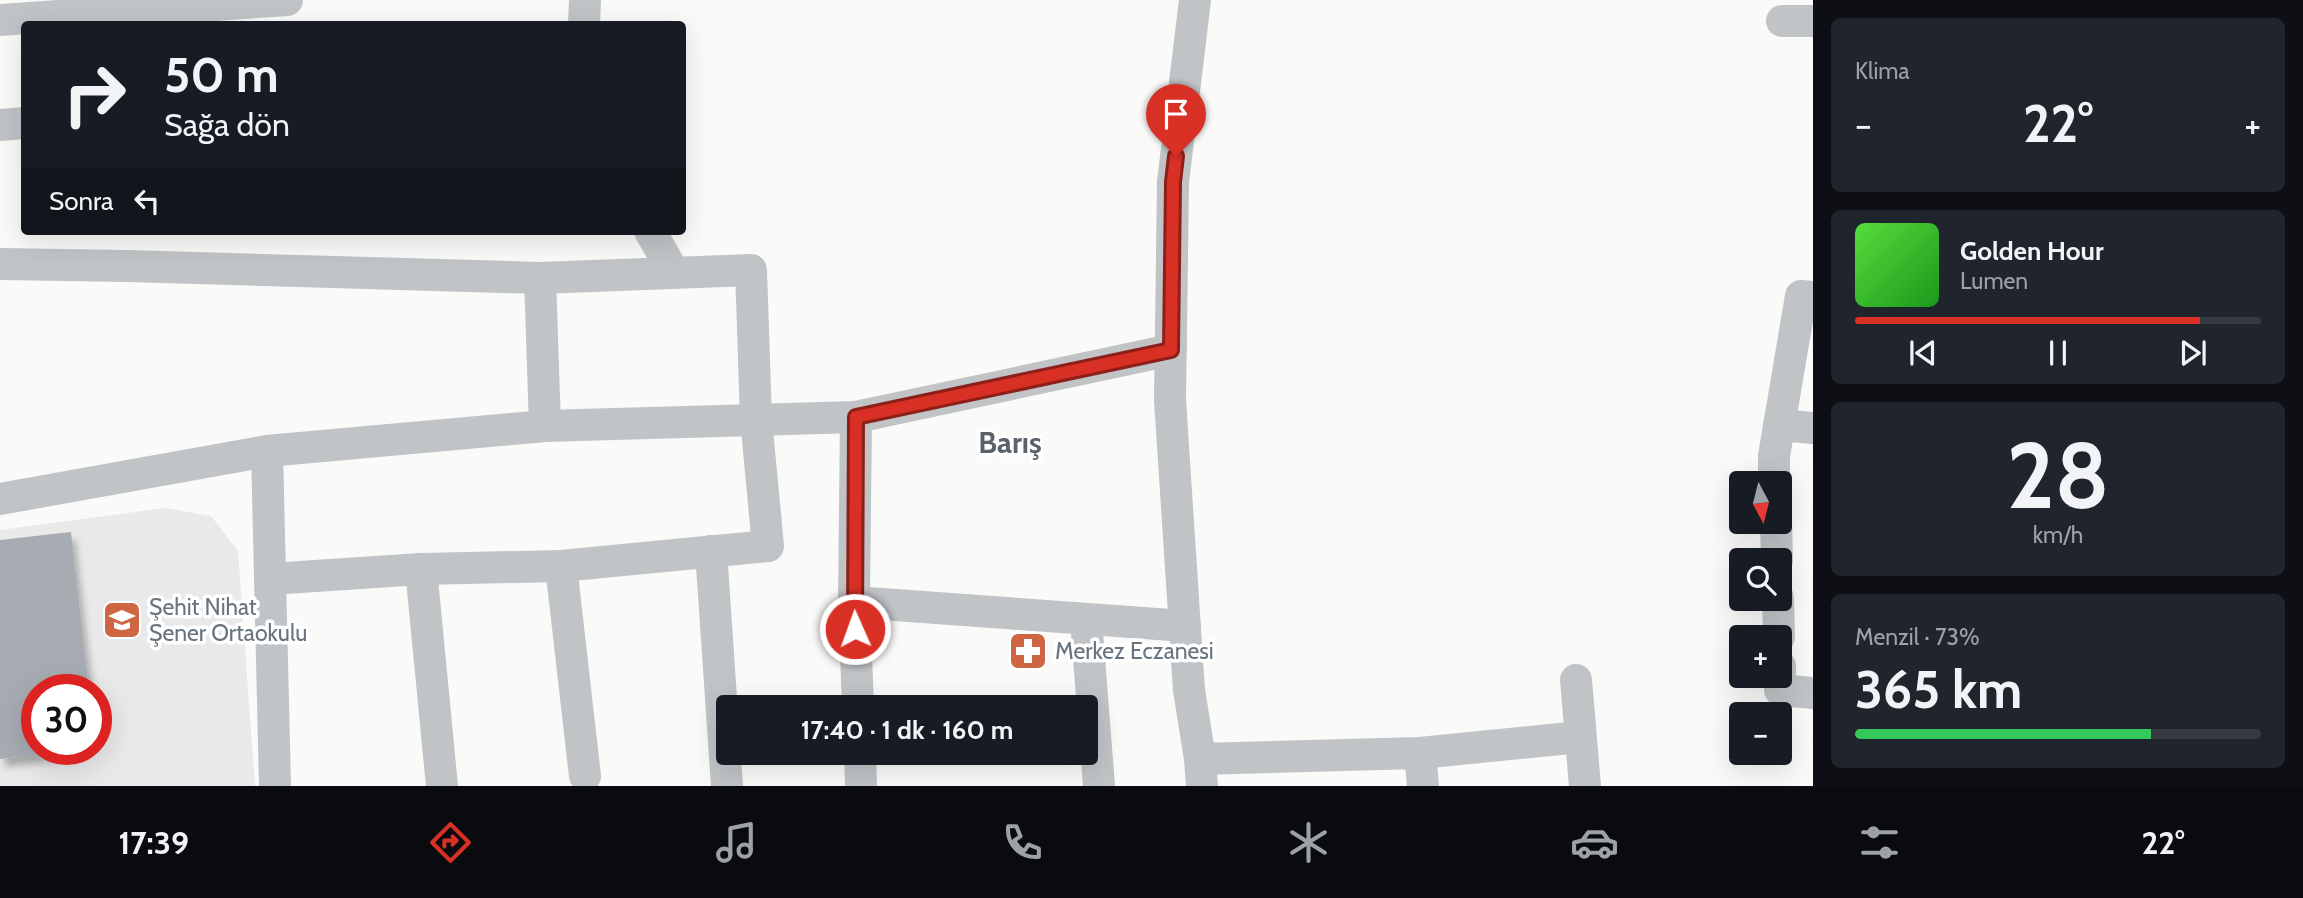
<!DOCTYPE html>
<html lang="tr">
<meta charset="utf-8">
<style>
body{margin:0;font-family:Cabin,sans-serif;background:#20242c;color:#f1f3f6;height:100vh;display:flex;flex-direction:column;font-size:26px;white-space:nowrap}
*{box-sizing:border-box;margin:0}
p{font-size:23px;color:#9ea1a6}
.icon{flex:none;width:38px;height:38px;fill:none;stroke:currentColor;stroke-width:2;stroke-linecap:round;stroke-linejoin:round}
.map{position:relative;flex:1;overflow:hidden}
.sheet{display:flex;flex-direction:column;gap:18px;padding:18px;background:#0d0f14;width:490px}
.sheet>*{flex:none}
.hud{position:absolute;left:21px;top:21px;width:665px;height:214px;border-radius:7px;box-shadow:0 7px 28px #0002;background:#171b24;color:#f1f3f6;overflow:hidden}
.needle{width:46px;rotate:173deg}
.buttons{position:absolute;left:1729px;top:471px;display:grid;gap:14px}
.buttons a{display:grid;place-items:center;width:63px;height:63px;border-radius:7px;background:#171b24;box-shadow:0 7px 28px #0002;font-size:35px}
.speed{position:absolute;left:21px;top:674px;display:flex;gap:14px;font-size:35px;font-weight:700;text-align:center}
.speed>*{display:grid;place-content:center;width:91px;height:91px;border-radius:50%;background:#171b24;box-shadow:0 7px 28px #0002;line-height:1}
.speed .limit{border:10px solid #d22;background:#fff;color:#111}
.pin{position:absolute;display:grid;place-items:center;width:60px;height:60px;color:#fff;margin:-72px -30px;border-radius:50% 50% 50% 0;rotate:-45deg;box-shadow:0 0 7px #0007}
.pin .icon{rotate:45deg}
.me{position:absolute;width:77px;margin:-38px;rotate:358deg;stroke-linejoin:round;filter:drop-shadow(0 0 5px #0008)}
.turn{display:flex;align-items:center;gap:24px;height:147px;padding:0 28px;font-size:32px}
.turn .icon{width:91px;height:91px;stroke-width:2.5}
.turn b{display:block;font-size:49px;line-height:60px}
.then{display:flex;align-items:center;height:66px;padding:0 28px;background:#0003;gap:14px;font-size:26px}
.big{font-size:52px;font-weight:700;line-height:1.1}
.sheet .widget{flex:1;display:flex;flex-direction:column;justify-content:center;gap:10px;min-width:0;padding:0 24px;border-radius:10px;background:#20242c}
.sheet .dial{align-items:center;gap:0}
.dial b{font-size:91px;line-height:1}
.song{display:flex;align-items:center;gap:21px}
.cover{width:84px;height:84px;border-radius:10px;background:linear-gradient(135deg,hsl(110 70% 55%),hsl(120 70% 35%))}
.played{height:7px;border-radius:4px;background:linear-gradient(90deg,#d93025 85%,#363941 85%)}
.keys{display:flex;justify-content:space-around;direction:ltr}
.heat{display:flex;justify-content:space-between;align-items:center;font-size:38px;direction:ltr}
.charge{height:10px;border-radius:5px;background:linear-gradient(90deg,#34c759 73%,#363941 0)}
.trip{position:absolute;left:716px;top:695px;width:382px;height:70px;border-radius:7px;background:#171b24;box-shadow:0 7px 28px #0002;font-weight:700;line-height:70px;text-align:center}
.tabs{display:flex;height:112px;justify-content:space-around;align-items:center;background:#090b0e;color:#9ea1a6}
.tabs .icon{width:49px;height:49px}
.tabs .selected{color:#d93025}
.tabs b{font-size:32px;color:#f1f3f6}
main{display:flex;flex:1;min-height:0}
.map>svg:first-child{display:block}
.built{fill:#e8e9e8;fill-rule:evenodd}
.building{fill:#a6acb2;filter:url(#shadow)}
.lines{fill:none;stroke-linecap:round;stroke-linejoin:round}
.minor{stroke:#c0c4c7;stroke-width:32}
.route-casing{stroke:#8d1f18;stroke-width:18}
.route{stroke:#d93025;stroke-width:12}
.labels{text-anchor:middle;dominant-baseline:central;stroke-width:7;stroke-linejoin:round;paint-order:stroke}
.poi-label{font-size:23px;fill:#68757f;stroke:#fff;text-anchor:start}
.district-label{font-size:30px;font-weight:bold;fill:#5a636b;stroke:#fff}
</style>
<main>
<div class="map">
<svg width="1813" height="786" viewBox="0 0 1813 786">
<defs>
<filter id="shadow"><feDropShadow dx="4.5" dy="8" stdDeviation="3.5" flood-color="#0004"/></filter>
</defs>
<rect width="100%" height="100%" fill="#fafaf8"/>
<!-- built -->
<path class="built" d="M 165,508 L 211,516 L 238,551 L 255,786 L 0,786 L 0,530 ZM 37,690 L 96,690 L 96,749 L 37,749 Z"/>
<!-- building -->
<polygon class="building" points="71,532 89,690 37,690 37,749 68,751 0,759 0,540"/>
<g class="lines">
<!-- minor -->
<g class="minor">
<polyline points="1195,0 1173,182 1170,400 1189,690 1200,759 1202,786"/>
<polyline points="0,20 287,0"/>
<polyline points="1782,21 1813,21"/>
<polyline points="584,24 585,0"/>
<polyline points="0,125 24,123"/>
<polyline points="650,231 674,273"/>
<polyline points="0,264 128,266 540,278 751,270 756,419 768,546 561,566 421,569 270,579"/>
<polyline points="540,278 545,426"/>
<polyline points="856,417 854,602 858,707"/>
<polyline points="1779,425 1813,428"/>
<polyline points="267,451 275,786"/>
<polyline points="1774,483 1774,456 1801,296 1813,297"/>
<polyline points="0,499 267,451 545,426 856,417 1171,350"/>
<polyline points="1776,522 1777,560"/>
<polyline points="711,551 727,786"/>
<polyline points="561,566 585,776"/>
<polyline points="421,569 442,786"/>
<polyline points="1778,598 1779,637"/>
<polyline points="854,602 1185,626"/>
<polyline points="1086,620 1099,786"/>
<polyline points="1780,666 1780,690 1813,693"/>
<polyline points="1576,680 1585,786"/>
<polyline points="860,752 861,786"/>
<polyline points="1420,753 1423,786"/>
<polyline points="1200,759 1420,753 1580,737"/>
</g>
</g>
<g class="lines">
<defs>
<polyline id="route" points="855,629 856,417 1171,350 1173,182 1176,156"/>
</defs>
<!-- route casing -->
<use href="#route" class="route-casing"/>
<!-- route -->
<use href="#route" class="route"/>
</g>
<!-- icons -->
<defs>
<symbol id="school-square" viewBox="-11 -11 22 22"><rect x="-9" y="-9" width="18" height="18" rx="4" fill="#cf6643" stroke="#fff"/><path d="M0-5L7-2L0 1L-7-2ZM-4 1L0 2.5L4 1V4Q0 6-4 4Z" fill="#fff"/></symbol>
<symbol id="pharmacy-square" viewBox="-11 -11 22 22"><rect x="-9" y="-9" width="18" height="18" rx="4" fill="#cf6643" stroke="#fff"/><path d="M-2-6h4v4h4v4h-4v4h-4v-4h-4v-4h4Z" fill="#fff"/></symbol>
</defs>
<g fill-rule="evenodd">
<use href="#school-square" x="100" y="598" width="44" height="44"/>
<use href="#pharmacy-square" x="1006" y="629" width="44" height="44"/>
</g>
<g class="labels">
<!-- poi labels -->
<g class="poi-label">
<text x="149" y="607">Şehit Nihat<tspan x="149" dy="26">Şener Ortaokulu</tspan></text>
<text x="1055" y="651">Merkez Eczanesi</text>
</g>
<!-- district labels -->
<g class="district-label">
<text x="1010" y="442">Barış</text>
</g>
</g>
</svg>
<div class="buttons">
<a><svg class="needle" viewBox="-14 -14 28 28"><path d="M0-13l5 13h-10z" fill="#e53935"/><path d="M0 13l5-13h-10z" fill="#9ea1a6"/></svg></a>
<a><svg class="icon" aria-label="search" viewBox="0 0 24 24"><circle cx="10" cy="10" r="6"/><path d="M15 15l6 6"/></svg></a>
<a>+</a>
<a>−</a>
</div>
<div class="speed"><div class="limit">30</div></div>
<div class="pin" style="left:1176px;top:156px;background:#d93025"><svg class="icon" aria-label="arrive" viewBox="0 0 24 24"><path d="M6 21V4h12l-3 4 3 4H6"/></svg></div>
<svg class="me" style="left:855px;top:629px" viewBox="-20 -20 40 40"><circle r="17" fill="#d93025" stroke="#fff" stroke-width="3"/><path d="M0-11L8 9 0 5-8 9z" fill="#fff"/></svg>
<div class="trip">17:40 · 1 dk · 160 m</div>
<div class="hud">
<div class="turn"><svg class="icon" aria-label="right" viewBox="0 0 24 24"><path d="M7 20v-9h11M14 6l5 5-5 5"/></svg><div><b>50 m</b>Sağa dön</div></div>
<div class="then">Sonra<svg class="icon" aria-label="left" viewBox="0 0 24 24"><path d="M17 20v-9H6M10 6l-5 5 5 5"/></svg></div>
</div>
</div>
<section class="sheet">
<div class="widget"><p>Klima</p>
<div class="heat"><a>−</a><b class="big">22°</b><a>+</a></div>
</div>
<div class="widget">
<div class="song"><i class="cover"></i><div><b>Golden Hour</b><p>Lumen</p></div></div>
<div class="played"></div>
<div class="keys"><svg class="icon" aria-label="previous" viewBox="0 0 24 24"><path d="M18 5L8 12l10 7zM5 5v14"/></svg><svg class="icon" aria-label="pause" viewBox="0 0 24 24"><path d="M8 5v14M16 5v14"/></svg><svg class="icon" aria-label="next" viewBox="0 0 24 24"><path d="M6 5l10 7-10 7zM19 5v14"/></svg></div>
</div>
<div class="widget dial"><b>28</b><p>km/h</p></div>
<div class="widget"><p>Menzil · 73%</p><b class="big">365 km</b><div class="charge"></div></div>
</section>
</main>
<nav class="tabs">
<b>17:39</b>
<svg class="icon selected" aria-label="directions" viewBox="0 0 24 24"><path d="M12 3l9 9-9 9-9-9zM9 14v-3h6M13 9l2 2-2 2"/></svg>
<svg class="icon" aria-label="music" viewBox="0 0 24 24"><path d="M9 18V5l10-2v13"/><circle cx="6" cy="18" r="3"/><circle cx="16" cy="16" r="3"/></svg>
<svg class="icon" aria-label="phone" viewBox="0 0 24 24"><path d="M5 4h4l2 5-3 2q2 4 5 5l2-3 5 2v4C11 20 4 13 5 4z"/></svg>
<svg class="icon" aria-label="climate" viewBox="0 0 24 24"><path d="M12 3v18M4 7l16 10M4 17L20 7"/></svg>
<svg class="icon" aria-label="car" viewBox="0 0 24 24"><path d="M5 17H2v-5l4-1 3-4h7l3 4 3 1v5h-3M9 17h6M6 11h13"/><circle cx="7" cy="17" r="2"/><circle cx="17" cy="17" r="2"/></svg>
<svg class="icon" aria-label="filters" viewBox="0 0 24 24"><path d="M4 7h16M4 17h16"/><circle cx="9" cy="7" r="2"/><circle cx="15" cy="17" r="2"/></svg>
<b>22°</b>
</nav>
